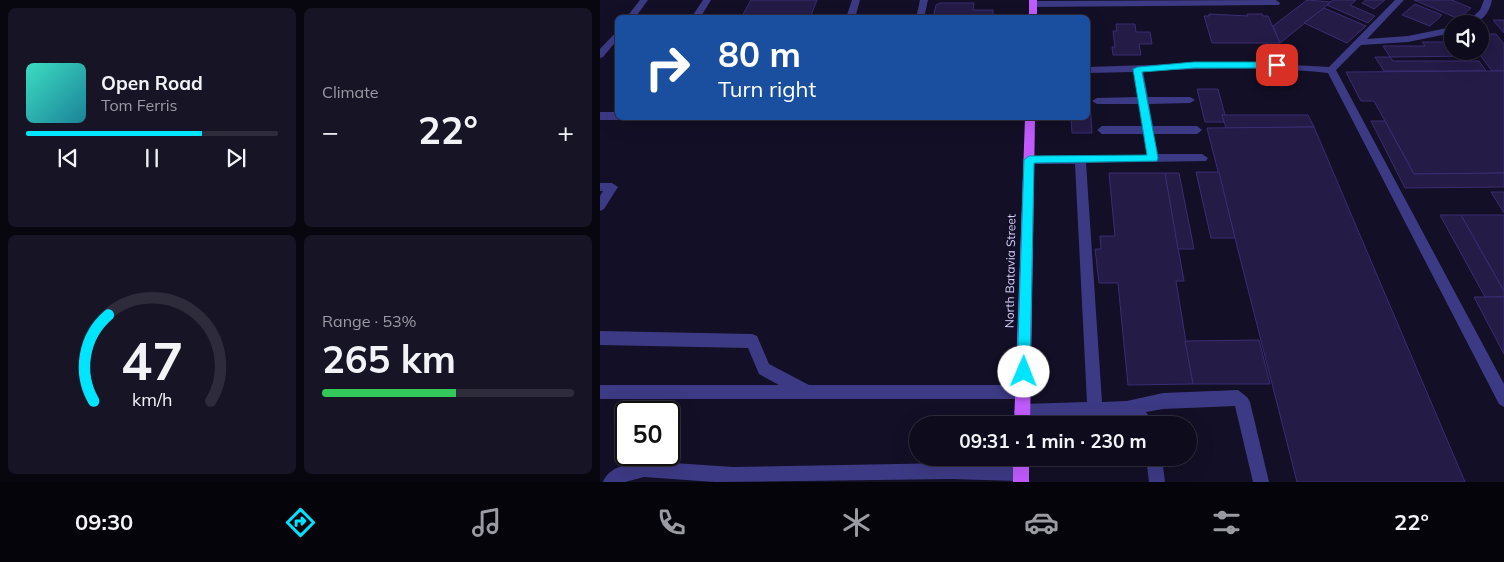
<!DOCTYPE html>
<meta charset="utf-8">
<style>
body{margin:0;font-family:Mulish,sans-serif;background:#171425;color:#f1f3f6;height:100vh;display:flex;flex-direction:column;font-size:19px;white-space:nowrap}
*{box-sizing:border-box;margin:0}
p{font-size:16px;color:#9b9ba3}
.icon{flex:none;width:28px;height:28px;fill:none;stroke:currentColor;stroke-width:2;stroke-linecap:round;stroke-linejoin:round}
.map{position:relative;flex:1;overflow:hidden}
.side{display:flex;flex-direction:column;gap:8px;padding:8px;background:#08060f;width:600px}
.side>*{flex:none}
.guide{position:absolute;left:15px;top:15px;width:475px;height:105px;border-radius:8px;box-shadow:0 5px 20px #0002,0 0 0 1px #2e2b3b;background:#1a4fa0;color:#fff;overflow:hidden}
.fabs{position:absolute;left:844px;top:15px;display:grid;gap:10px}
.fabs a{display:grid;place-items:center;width:45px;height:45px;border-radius:50%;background:#0e0b1c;box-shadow:0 5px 20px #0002,0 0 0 1px #2e2b3b;font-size:25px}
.speed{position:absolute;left:15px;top:401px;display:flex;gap:10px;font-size:25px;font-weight:700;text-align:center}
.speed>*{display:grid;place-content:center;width:65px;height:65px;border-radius:50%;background:#0e0b1c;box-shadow:0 5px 20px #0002,0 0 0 1px #2e2b3b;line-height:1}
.speed .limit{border:2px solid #111;border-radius:8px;background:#fff;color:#111}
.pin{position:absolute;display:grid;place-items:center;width:42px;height:42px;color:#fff;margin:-21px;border-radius:10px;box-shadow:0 2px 8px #0006}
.me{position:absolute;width:55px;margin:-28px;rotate:1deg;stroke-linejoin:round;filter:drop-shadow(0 0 4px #0008)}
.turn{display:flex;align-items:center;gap:18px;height:105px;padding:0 20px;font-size:22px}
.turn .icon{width:65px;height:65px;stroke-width:2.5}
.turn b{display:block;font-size:35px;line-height:42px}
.big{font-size:38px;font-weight:700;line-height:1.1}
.side .card{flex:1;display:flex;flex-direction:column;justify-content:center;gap:8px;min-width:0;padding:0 18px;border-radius:8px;background:#171425}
.side .dial{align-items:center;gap:0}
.dial svg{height:130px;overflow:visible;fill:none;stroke:#2e2b3b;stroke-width:7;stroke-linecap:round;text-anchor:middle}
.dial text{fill:#f1f3f6;stroke:none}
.song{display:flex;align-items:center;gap:15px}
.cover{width:60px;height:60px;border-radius:8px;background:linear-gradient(135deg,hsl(170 70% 55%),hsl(190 70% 35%))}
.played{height:5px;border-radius:2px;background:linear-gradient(90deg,#00e5ff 70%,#2e2b3b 70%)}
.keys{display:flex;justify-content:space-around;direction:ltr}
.heat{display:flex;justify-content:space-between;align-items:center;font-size:28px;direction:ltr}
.charge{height:8px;border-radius:4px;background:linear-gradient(90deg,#34c759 53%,#2e2b3b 0)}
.side .tiles{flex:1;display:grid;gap:8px;grid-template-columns:repeat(2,1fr)}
.trip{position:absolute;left:309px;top:416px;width:288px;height:50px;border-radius:25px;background:#0e0b1c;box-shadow:0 5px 20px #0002,0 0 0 1px #2e2b3b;font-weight:700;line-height:50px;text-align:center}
.dock{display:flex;height:80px;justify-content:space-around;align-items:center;background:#06040b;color:#9b9ba3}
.dock .icon{width:35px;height:35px}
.dock .current{color:#00e5ff}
.dock b{font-size:22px;color:#f1f3f6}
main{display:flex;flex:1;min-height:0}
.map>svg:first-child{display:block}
.building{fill:#241b47;stroke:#3b2d73}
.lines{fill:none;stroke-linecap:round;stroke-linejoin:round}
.minor{fill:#3d3a85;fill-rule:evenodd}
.major{fill:#c25bff;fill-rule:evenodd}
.route{fill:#00e5ff;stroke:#0095a6}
.labels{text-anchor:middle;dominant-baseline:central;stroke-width:5;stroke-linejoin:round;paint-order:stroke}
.street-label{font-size:12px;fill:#d9d4ff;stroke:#130f26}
</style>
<main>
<section class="side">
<div class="tiles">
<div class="card">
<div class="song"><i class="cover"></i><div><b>Open Road</b><p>Tom Ferris</p></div></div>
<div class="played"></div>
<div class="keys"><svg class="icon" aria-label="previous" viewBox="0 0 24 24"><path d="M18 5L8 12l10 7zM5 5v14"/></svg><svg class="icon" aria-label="pause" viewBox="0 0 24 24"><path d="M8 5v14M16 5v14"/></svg><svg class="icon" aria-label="next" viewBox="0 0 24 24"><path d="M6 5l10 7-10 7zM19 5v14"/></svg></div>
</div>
<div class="card"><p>Climate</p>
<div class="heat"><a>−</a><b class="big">22°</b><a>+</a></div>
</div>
<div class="card dial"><svg viewBox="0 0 100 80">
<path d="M14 69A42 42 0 1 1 86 69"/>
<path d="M14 69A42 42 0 0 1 23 16" stroke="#00e5ff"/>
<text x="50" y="56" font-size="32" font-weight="700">47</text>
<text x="50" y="72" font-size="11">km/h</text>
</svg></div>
<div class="card"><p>Range · 53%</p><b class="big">265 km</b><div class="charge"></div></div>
</div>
</section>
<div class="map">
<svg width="904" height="482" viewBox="0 0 904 482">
<rect width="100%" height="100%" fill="#130f26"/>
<!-- building -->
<g class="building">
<polygon points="151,0 217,0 210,18 141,18"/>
<polygon points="707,0 731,2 680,43 673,26"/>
<polygon points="733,0 756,0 750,5 775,16 768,23 727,5"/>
<polygon points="766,0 785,0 774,9 762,3"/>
<polygon points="814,0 852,0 871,8 859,19"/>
<polygon points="340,3 374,3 373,10 393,10 393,18 333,18 336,5"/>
<polygon points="815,4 842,15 830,26 802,15"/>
<polygon points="724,8 766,26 747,43 704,23"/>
<polygon points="609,14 648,16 647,14 662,14 663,16 668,16 680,43 612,43 604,16 609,16"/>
<polygon points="893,20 904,20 904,33"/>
<polygon points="516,24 535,24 536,32 550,32 552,44 539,44 541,55 513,55 512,47 515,47 513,31 517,31"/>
<polygon points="880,34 896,34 904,44 904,71 892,71 877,51 880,51"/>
<polygon points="822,42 852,42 852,51 871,51 875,56 790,57 783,46 825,46"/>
<polygon points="775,57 790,57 793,61 879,61 886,71 784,71"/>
<polygon points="886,71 904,71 904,173 814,174 774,101 761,101 746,72"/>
<polygon points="597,89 618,89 625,115 622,115 624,122 605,122"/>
<polygon points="488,102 490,102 492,133 472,133 471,118 488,118"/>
<polygon points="622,115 708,115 714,127 626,128"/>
<polygon points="771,121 785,121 814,174 904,173 904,187 805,188"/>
<polygon points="714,127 865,482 697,482 607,128"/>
<polygon points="596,172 619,172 635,238 611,238"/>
<polygon points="509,173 565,173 584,281 576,281 593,384 528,385 518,283 499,283 496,257 495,249 501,249 500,236 515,236"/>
<polygon points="565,173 579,173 594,249 578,249"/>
<polygon points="891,192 904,192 904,213"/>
<polygon points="840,215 861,215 904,291 904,297 885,297"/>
<polygon points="861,215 904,215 904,291"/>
<polygon points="874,297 904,297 904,354"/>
<polygon points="659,340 670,384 593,384 585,341"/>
</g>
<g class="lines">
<!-- minor -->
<g class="minor">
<polygon points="40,0 48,0 35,18 26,18"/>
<polygon points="103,0 111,0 100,18 91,18"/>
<polygon points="252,0 260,0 255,18 246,18"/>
<polygon points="320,0 328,0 324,18 316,18"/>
<polygon points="676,0 680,3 679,5 433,7 429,4 433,1"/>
<path d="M 795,0 L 804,0 L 767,39 L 808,36 L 852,27 L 852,33 L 808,42 L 761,45 L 736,70 L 904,384 L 904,407 L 899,404 L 728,73 C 666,66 605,69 543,71 L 548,97 L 590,97 L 595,100 L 590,103 L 549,104 L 553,126 L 597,126 L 602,130 L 597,134 L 554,134 L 558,154 L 602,154 L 608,158 L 606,161 L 486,163 L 502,402 L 527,401 L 563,393 L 638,390 L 647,397 L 650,402 L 669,482 L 653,482 L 635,406 L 563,409 L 546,412 L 555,425 L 537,425 L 525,417 L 422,420 L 417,417 L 414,412 L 417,407 L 422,404 L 487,402 L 475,164 L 429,164 L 423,160 L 429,156 L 547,155 L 544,134 L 502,134 L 497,130 L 502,126 L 542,126 L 539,104 L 497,104 L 492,101 L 497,98 L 538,97 L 534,72 L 488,73 L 488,67 L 640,62 L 729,67 Z"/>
<path d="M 884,0 L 892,0 C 889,15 880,24 865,24 L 880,10 Z"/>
<polygon points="18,30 18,39 3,57 0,58 0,49"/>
<polygon points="0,112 18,112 18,118 22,118 18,120 0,120"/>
<polygon points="0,183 12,183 18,187 4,209 0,211 0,196 3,191 0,191"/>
<polygon points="0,331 152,334 157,336 169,364 209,385 423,385 428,387 431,392 428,397 423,399 0,399 0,385 179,385 159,374 148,348 0,345"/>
<polygon points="546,458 562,458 565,482 549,482"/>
<path d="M 44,461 L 133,467 L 352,463 L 421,465 L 427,467 L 429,473 L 427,479 L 421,481 L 352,479 L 115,482 L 44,477 L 25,482 L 3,482 C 9,466 29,464 44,461 Z"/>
</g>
<!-- major -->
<g class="major">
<rect x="429" y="0" width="8" height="18"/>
<polygon points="425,118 435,118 430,425 414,425"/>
<rect x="413" y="458" width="16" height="24"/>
</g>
</g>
<!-- route -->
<polygon class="route" points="594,62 677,62 681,65 677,68 594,68 542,72 558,158 557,161 434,163 430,372 428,377 424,379 419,377 417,372 424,160 429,156 547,155 533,69 538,67"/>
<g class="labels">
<!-- street labels -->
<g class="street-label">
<text transform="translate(410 271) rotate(-89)">North Batavia Street</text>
</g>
</g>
</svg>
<div class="fabs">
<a><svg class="icon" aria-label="sound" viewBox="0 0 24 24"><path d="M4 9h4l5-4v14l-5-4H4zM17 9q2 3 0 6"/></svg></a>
</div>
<div class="speed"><div class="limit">50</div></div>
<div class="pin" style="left:677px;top:65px;background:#d93025"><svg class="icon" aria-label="arrive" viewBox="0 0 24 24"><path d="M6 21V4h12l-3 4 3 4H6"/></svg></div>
<svg class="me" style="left:424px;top:372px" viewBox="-20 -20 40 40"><circle r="19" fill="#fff"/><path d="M0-13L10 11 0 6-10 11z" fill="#00e5ff"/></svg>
<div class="trip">09:31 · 1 min · 230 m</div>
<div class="guide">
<div class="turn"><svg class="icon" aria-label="right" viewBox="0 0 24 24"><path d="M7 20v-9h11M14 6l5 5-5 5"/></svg><div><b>80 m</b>Turn right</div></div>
</div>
</div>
</main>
<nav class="dock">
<b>09:30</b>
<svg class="icon current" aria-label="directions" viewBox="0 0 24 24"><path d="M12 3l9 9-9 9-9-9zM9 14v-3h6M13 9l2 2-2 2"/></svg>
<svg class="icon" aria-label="music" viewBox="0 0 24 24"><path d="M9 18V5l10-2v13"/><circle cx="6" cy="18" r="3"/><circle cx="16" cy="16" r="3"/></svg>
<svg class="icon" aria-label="phone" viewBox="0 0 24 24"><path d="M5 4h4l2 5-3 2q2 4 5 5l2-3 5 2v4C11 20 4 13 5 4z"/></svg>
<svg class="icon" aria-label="climate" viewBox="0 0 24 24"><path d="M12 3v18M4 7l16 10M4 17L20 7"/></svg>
<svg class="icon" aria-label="car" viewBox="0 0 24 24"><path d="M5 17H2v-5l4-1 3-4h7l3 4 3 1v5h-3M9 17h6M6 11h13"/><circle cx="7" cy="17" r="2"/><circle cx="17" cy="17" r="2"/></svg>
<svg class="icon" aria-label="filters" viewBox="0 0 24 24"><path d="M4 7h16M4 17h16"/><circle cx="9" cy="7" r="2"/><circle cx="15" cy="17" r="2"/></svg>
<b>22°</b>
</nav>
